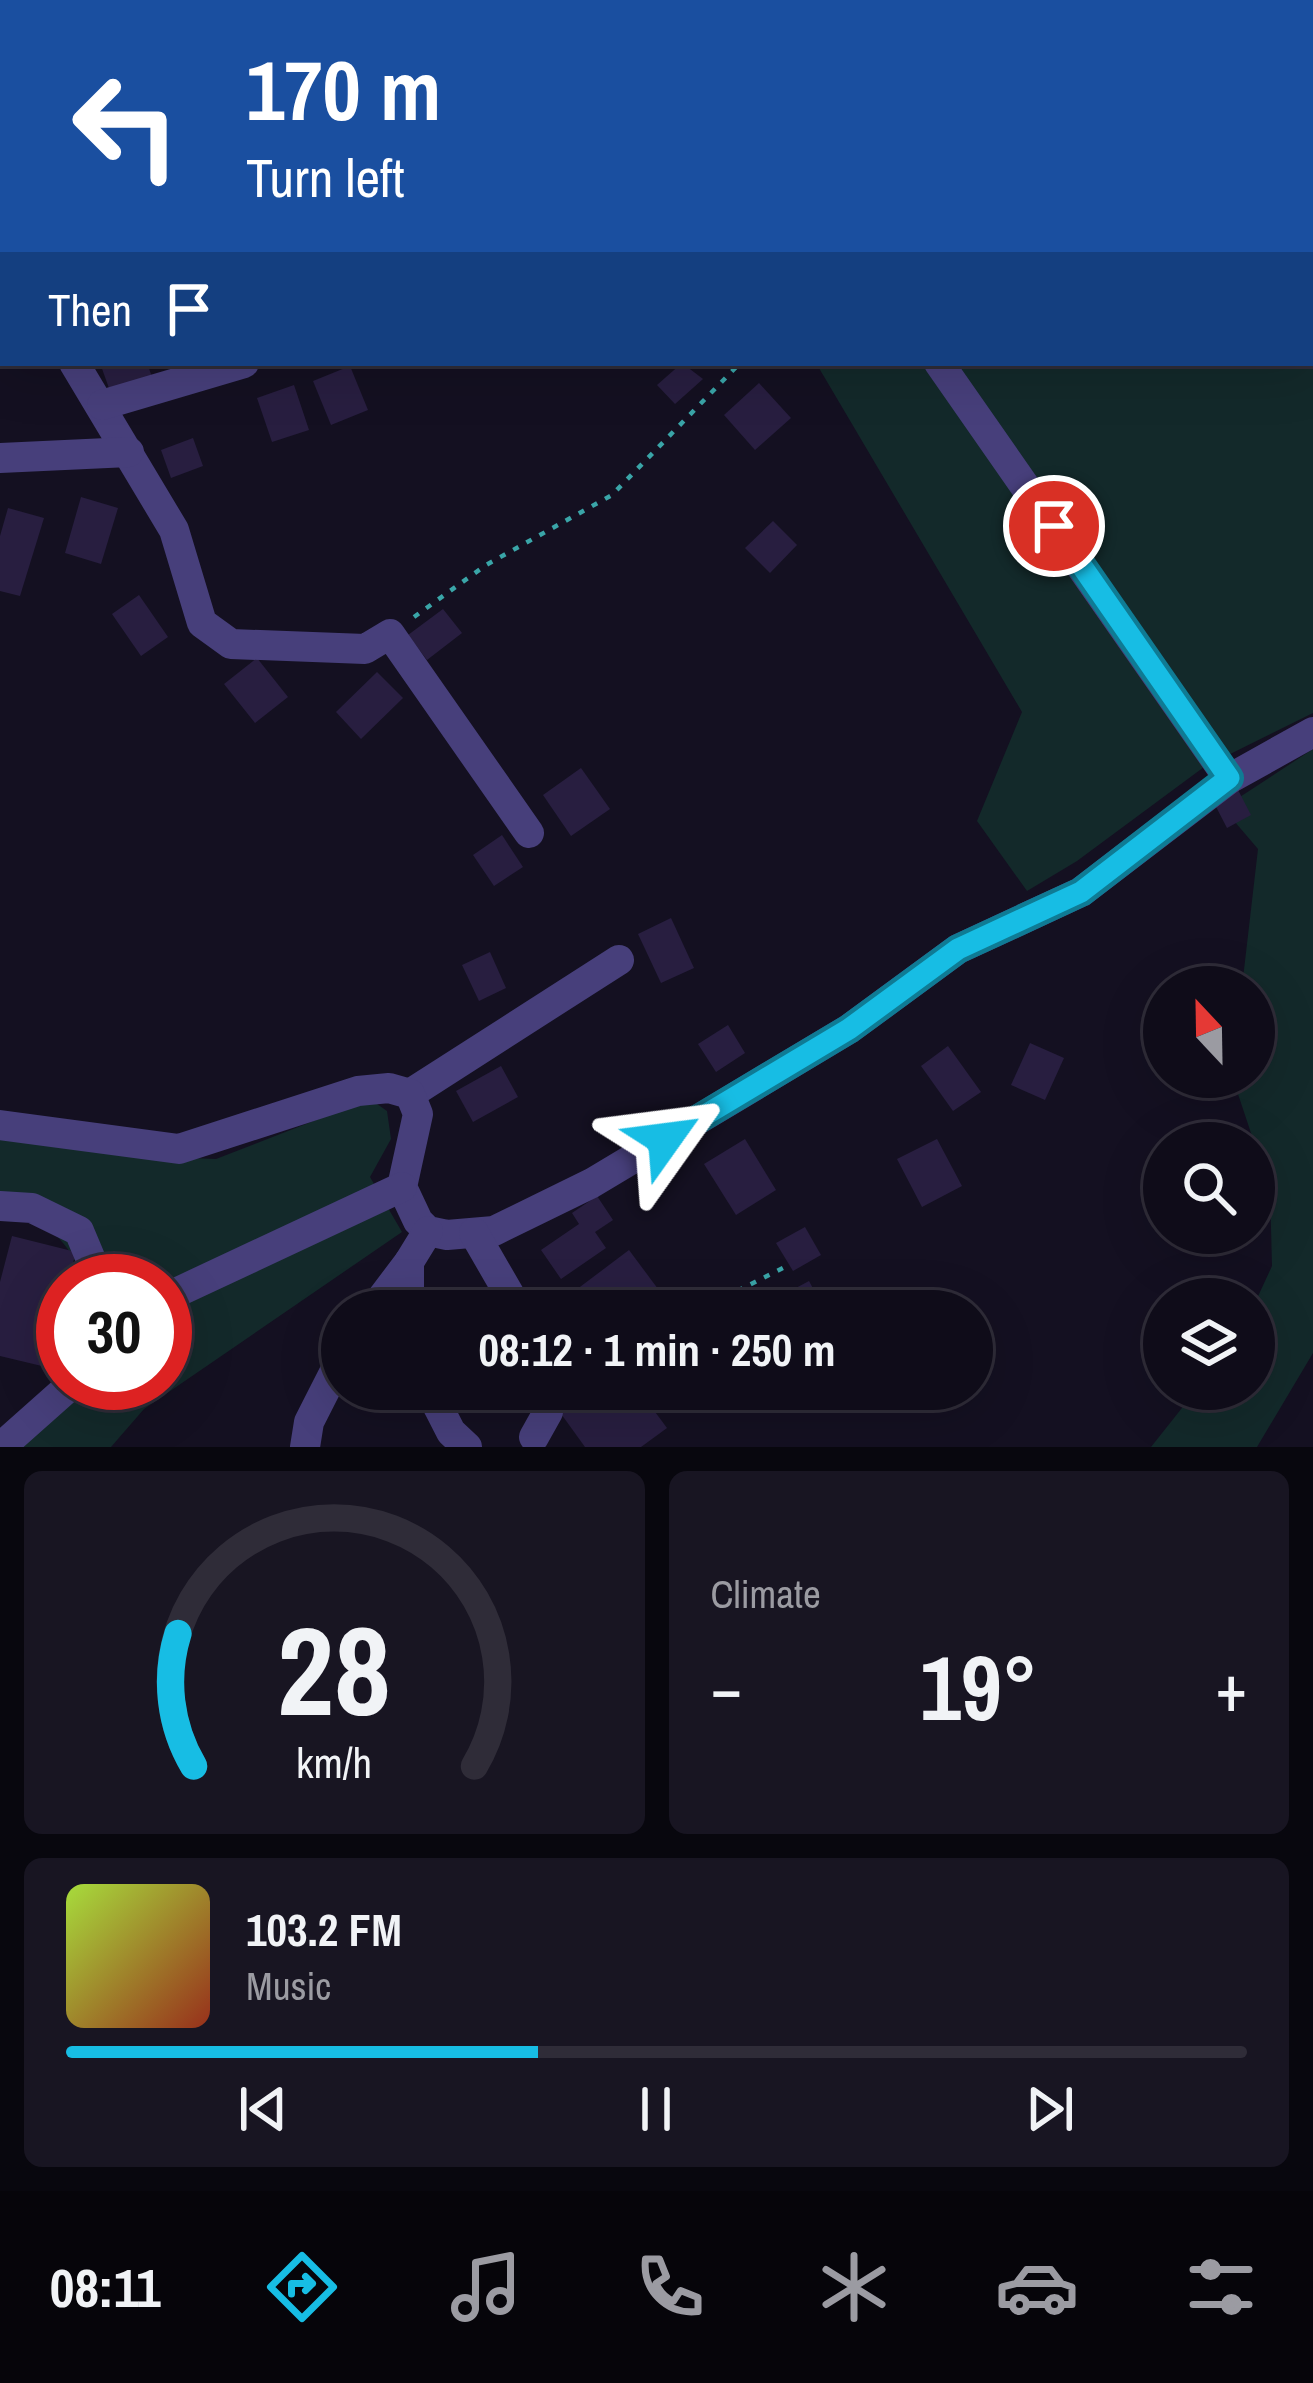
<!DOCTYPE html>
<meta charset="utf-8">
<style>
body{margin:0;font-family:"Archivo Narrow",sans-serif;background:#181522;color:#f1f3f6;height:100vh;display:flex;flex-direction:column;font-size:45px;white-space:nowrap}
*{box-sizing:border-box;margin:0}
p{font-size:39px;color:#9b9ba2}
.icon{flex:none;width:66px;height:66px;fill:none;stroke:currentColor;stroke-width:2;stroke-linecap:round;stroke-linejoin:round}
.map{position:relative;height:1447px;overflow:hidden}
.panel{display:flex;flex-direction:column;gap:24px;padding:24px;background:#08070e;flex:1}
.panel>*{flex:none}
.banner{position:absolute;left:0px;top:0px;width:1314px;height:366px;box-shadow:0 12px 48px #0002,0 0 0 3px #2f2c38;background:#1a4fa0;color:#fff;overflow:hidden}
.needle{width:78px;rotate:338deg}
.tools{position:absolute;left:1143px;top:966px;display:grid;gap:24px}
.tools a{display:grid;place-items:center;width:132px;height:132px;border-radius:50%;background:#0f0c19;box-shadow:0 12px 48px #0002,0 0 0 3px #2f2c38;font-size:60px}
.speed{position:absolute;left:36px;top:1254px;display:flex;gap:24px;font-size:60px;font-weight:700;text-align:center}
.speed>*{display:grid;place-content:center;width:156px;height:156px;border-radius:50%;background:#0f0c19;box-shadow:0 12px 48px #0002,0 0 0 3px #2f2c38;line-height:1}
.speed .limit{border:18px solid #d22;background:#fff;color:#111}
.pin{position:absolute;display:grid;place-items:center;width:102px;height:102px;color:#fff;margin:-51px;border:6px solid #fff;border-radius:50%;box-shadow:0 3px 12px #0007}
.me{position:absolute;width:132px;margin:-66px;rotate:59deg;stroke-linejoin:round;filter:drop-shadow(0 0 9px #0008)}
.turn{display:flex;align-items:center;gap:42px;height:252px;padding:0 48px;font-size:54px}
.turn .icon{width:156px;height:156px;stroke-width:2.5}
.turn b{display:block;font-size:84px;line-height:102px}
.then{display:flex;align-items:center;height:114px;padding:0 48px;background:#0003;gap:24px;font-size:45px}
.big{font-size:90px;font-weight:700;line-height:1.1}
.panel .card{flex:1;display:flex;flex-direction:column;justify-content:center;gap:18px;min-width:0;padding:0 42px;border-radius:18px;background:#181522}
.panel .dial{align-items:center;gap:0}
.dial svg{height:312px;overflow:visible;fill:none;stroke:#2f2c38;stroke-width:7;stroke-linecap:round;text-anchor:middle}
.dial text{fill:#f1f3f6;stroke:none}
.song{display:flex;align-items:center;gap:36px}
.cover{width:144px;height:144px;border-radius:18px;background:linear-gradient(135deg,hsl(80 70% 55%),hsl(10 70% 35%))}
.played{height:12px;border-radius:6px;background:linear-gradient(90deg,#17bde4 40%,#2f2c38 40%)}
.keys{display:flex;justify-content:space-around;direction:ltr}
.heat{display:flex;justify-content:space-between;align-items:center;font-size:66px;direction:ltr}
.panel .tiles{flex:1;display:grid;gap:24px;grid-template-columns:1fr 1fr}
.card:last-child{grid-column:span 2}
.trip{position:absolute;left:321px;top:1290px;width:672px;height:120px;border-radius:60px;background:#0f0c19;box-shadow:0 12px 48px #0002,0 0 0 3px #2f2c38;font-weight:700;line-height:120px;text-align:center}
.tabs{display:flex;height:192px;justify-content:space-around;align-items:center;background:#06050a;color:#9b9ba2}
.tabs .icon{width:84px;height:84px}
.tabs .selected{color:#17bde4}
.tabs b{font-size:54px;color:#f1f3f6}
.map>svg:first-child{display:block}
.green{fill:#13292a}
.building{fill:#281e40}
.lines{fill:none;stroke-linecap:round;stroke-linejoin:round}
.path{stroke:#3aa5a8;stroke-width:4.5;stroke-dasharray:6 9;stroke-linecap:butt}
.minor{stroke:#473f7b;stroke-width:30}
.route-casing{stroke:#0f7b94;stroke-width:30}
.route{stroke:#17bde4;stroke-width:21}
</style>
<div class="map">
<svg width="1313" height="1447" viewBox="0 0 1313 1447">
<rect width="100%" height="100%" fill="#141021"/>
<!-- green -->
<g class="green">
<polygon points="1313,236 1313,713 1204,767 1077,861 1027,891 977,821 1022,712 816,363 1311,363"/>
<polygon points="1313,749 1313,1353 1257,1447 1151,1447 1197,1389 1254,1389 1254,1305 1272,1266 1270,1190 1234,1082 1234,1077 1254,1077 1254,987 1242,987 1258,849 1223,808"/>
<path d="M 370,1099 L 387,1111 L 391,1139 L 370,1177 L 402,1232 L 144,1409 L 111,1447 L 0,1447 L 63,1383 L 165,1383 L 165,1281 L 85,1281 C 66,1238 49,1219 0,1218 L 0,1136 L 115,1155 L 216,1159 Z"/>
</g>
<!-- building -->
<g class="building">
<polygon points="100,363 147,363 152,377 110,391"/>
<polygon points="682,363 703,379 675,404 657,385"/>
<polygon points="350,366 368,410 331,425 313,381"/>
<polygon points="759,383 791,418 755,450 724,415"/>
<polygon points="294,385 309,430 272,442 257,398"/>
<polygon points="193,438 203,466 171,478 161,450"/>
<polygon points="81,497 118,508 101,564 65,553"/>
<polygon points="8,508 44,518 20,596 0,591 0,536"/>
<polygon points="773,521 797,545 770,573 745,548"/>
<polygon points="139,595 168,637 141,656 112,614"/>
<polygon points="443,609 462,633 427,660 408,635"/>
<polygon points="257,658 288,697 255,723 224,684"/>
<polygon points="377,672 403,698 361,739 336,712"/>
<polygon points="581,768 610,809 571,836 543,795"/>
<polygon points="1236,786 1251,815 1227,828 1212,799"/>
<polygon points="502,835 523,867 494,886 473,855"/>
<polygon points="671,918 694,968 661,983 638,934"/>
<polygon points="490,952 506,988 479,1001 462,965"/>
<polygon points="728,1025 745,1053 716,1072 698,1044"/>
<polygon points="1030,1043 1064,1058 1045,1100 1011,1085"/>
<polygon points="948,1046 981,1092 953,1111 921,1066"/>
<polygon points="501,1066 518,1097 473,1122 456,1091"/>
<polygon points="745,1139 776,1190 736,1215 704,1164"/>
<polygon points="937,1139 962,1186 922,1207 897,1159"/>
<polygon points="597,1196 613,1220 595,1232 606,1248 561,1279 541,1250 579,1224 572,1213"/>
<polygon points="805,1227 821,1255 793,1271 776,1243"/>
<polygon points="12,1236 76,1252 68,1281 63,1281 46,1367 0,1356 0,1282"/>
<polygon points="629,1250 661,1293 636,1311 566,1311 560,1302"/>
<polygon points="809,1281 825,1311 765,1311 762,1306"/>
<polygon points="589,1389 638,1389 667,1428 641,1447 585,1447 559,1411"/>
</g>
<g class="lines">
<!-- path -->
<g class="path">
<polyline points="414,617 486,565 612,495 740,363"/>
<polyline points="697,1311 787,1266"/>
</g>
<!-- minor -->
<g class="minor">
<polyline points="35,0 35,3"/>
<polyline points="334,0 335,3"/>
<polyline points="555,0 558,3"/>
<polyline points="1125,3 1127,0"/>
<polyline points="1311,232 1313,233"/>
<polyline points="74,363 174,530 202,623 231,644 365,649 390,634 529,833"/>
<polyline points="939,363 1229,779"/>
<polyline points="102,405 244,363"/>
<polyline points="0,458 129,452"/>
<polyline points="410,1094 619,960"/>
<polyline points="0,1125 179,1149 358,1091 389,1088 410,1094 418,1114 402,1187 418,1221 428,1231 447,1235 494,1231 592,1183 849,1029 958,949 1081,892 1229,779 1313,732"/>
<polyline points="0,1206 32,1208 79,1231 100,1281"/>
<polyline points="474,1233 519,1311"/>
<polyline points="165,1298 402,1187"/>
<polyline points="372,1311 409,1262"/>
<polyline points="409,1311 409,1262 428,1231"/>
<polyline points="429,1389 451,1432 467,1447"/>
<polyline points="534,1437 548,1412 549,1389"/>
<polyline points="1,1447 73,1383"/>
<polyline points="305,1447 309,1422 342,1357"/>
</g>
</g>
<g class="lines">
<defs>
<polyline id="route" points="665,1139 849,1029 958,949 1081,892 1229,778 1054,526"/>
</defs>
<!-- route casing -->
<use href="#route" class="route-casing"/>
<!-- route -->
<use href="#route" class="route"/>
</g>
</svg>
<div class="tools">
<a><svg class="needle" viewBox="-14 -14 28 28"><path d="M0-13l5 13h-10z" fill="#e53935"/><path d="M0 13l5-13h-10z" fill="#9b9ba2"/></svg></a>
<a><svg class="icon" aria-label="search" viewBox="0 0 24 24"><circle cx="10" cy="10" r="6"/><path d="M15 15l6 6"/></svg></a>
<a><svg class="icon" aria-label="layers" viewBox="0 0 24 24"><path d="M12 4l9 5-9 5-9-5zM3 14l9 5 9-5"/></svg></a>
</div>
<div class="speed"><div class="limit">30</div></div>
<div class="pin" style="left:1054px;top:526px;background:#d93025"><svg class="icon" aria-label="arrive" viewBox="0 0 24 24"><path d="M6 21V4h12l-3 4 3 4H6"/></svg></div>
<svg class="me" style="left:665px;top:1139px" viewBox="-20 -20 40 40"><path d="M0-17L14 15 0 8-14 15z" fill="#17bde4" stroke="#fff" stroke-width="4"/></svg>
<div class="trip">08:12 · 1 min · 250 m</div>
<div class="banner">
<div class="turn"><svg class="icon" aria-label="left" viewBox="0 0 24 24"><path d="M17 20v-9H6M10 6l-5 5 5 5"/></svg><div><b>170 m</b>Turn left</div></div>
<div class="then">Then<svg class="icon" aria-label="arrive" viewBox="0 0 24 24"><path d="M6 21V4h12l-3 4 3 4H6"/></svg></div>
</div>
</div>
<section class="panel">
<div class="tiles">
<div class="card dial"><svg viewBox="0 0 100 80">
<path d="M14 69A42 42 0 1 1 86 69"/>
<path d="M14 69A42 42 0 0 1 10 35" stroke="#17bde4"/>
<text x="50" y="56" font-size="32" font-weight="700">28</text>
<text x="50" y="72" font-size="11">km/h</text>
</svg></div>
<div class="card"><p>Climate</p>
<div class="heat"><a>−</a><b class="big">19°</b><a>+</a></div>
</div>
<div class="card">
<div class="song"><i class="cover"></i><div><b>103.2 FM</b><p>Music</p></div></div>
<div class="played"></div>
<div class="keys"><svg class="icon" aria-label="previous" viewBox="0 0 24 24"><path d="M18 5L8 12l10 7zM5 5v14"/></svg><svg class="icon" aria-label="pause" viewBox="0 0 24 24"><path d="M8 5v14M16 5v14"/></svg><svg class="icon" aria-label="next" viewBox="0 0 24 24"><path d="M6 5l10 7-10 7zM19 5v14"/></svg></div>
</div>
</div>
</section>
<nav class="tabs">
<b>08:11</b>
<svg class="icon selected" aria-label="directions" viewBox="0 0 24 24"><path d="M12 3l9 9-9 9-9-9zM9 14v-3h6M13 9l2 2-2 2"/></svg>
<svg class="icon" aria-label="music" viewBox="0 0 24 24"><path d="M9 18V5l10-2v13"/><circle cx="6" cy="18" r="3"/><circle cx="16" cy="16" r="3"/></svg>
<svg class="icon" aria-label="phone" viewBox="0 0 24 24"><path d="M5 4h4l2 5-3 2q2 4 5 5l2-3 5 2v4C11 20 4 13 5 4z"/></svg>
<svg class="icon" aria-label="climate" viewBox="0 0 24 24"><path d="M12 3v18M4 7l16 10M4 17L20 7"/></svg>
<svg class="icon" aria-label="car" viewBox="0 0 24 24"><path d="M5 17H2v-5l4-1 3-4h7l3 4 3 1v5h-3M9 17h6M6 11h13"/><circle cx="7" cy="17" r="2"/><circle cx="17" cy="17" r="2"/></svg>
<svg class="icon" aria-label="filters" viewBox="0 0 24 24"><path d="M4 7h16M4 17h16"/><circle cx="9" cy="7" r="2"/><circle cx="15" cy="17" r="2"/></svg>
</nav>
